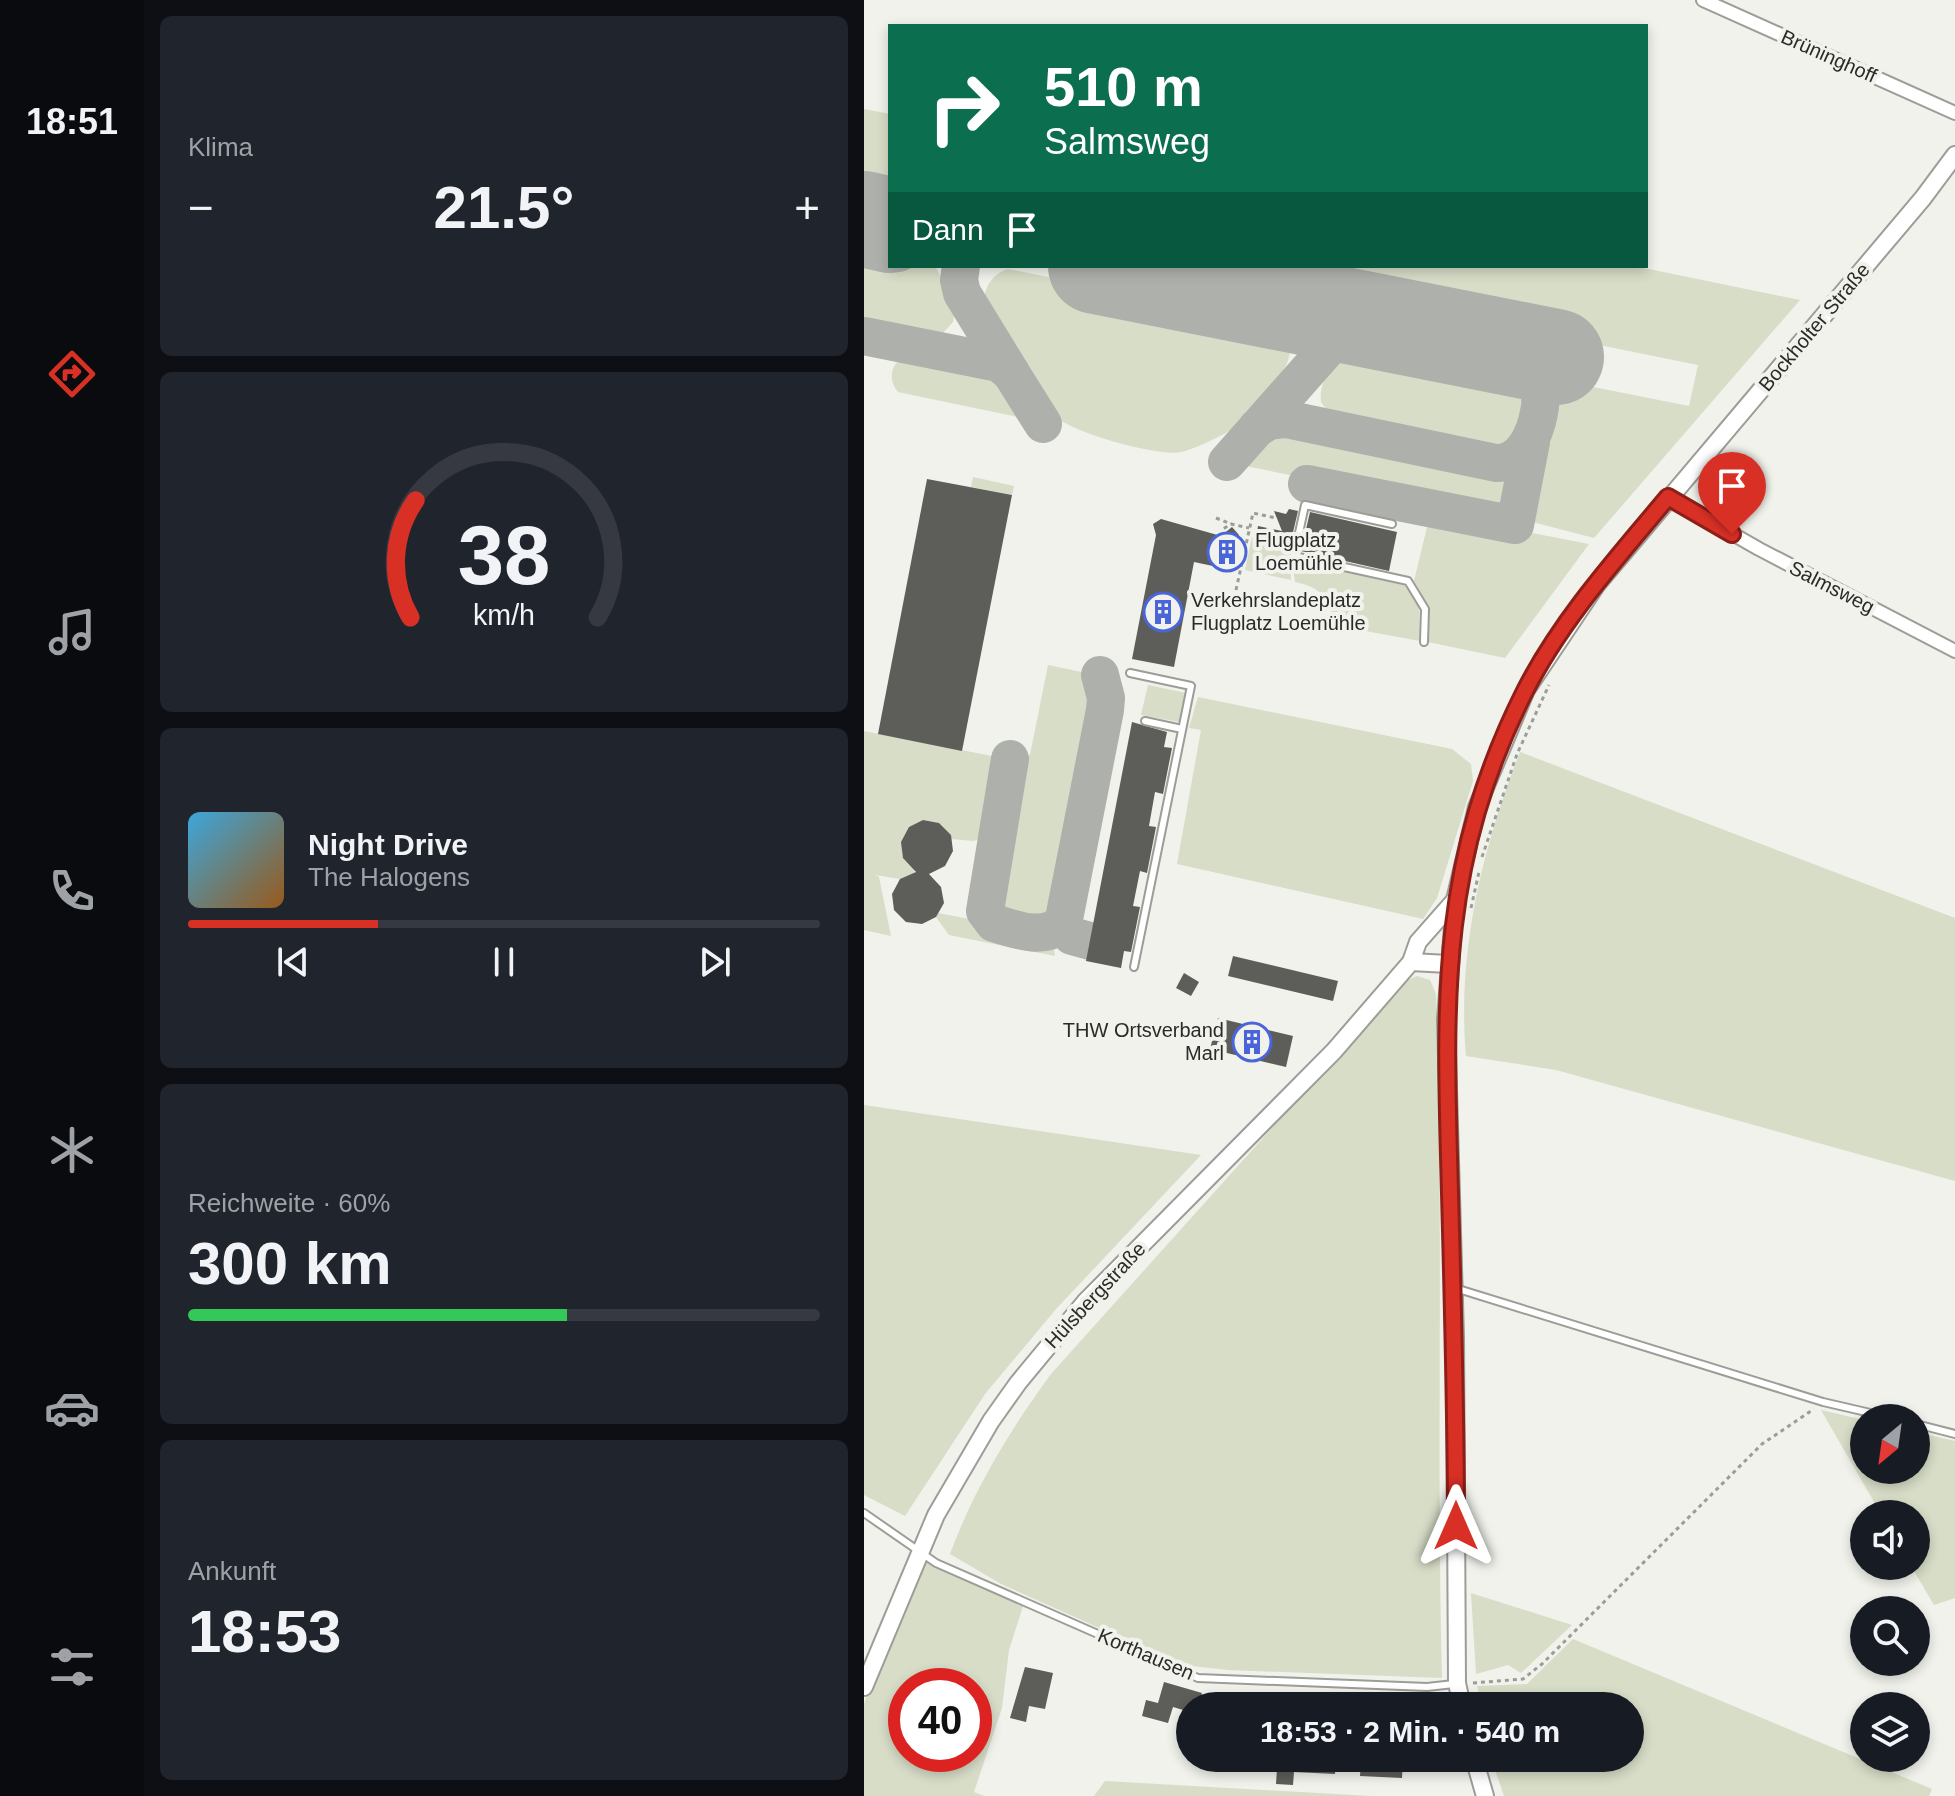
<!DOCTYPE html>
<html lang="de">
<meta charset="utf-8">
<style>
body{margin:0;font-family:Arial,sans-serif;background:#20242c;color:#f1f3f6;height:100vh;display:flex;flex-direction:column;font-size:30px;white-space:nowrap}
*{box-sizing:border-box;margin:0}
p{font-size:26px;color:#9ea1a6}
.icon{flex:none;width:44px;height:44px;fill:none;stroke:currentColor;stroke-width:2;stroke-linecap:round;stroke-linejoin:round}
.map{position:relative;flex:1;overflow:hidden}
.sheet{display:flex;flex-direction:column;gap:16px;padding:16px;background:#0d0f14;width:720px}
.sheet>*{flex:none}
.hud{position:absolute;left:24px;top:24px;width:760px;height:244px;border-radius:0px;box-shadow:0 4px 12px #0003;background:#0b6e4f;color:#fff;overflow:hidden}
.needle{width:52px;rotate:209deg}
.tools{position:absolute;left:986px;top:1404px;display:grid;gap:16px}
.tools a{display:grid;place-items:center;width:80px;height:80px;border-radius:50%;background:#171b24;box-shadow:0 4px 12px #0003;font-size:40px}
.speed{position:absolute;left:24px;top:1668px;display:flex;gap:16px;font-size:40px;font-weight:700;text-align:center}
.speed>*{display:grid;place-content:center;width:104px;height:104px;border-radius:50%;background:#171b24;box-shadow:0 4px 12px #0003;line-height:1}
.speed .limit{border:12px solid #d22;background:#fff;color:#111}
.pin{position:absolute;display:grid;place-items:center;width:68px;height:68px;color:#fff;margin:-82px -34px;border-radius:50% 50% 50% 0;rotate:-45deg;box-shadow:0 0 8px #0007}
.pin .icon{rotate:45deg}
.me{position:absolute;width:88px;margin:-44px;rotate:0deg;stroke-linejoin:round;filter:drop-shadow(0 0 6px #0008)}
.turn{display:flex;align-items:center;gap:28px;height:168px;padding:0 24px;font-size:36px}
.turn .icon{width:104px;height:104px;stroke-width:2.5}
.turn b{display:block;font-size:56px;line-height:68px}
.then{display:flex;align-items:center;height:76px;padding:0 24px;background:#0003;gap:16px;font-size:30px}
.big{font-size:60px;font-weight:800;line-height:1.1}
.sheet .widget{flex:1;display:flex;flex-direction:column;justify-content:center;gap:12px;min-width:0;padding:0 28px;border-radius:12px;background:#20242c}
.sheet .dial{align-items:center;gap:0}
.dial svg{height:208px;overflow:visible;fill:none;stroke:#363941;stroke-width:7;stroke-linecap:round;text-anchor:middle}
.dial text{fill:#f1f3f6;stroke:none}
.song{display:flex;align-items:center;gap:24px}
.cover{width:96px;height:96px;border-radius:12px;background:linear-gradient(135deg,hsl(200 70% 55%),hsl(30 70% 35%))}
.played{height:8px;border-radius:4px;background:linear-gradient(90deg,#d93025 30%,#363941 30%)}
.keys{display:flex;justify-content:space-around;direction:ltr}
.heat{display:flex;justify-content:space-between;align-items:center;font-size:44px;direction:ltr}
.charge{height:12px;border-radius:6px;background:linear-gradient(90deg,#34c759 60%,#363941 0)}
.trip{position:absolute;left:312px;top:1692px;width:468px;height:80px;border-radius:40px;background:#171b24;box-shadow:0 4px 12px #0003;font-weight:800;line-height:80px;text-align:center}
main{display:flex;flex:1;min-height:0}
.dock{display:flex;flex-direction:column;width:144px;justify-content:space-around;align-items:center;background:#090b0e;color:#9ea1a6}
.dock .icon{width:56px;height:56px}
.dock .on{color:#d93025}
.dock b{font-size:36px;color:#f1f3f6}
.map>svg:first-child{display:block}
.green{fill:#d7ddc7;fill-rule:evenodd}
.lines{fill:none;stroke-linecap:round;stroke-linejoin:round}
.taxiway{stroke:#aeb0ab;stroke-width:38}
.runway{stroke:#aeb0ab;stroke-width:96}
.building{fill:#5d5e59}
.lane-casing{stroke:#9c9d97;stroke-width:10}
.street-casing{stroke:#9c9d97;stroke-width:16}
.secondary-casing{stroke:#9c9d97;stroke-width:20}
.path{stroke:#9b9d98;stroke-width:3;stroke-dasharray:4 4;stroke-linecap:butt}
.lane{stroke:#fff;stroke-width:6}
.street{stroke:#fff;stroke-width:12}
.secondary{stroke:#fff;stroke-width:16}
.route-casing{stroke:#8d1f18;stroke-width:20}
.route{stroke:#d93025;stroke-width:14}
.labels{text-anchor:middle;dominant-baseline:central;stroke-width:8;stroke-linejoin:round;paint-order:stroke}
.street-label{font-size:20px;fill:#2a2b29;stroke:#f0f2eb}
.poi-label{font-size:20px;fill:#2a2b29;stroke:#f0f2eb;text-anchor:start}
</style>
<main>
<nav class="dock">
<b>18:51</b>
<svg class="icon on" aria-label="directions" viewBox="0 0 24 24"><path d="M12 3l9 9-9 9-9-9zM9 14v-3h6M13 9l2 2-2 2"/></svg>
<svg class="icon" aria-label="music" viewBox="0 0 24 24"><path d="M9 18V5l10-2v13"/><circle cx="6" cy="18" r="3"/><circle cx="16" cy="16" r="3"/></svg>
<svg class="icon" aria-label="phone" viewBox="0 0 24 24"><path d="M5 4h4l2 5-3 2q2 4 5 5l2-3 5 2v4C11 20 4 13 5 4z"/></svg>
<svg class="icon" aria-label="climate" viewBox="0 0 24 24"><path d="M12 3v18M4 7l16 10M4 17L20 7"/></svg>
<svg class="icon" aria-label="car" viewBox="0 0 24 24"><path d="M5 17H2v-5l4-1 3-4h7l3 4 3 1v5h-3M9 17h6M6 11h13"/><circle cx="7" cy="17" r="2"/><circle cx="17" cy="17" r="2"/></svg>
<svg class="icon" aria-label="filters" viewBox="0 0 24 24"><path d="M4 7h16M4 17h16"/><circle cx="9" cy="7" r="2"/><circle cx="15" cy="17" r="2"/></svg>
</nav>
<section class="sheet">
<div class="widget"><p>Klima</p>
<div class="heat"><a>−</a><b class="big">21.5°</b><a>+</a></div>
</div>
<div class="widget dial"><svg viewBox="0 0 100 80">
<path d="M14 69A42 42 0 1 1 86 69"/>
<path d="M14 69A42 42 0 0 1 16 24" stroke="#d93025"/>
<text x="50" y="56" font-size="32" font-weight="700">38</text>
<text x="50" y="72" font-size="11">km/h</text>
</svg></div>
<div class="widget">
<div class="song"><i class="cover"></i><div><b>Night Drive</b><p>The Halogens</p></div></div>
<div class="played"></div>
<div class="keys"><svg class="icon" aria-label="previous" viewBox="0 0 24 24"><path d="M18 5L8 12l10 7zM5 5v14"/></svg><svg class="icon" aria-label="pause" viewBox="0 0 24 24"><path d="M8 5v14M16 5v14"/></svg><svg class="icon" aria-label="next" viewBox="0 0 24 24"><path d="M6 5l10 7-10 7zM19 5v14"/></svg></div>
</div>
<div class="widget"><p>Reichweite · 60%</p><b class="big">300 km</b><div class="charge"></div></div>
<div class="widget"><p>Ankunft</p><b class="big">18:53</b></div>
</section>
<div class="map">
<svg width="1091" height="1796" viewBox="0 0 1091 1796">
<rect width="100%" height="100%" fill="#f0f2eb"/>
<!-- green -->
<g class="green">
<polygon points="0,109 26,114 26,201 0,195"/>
<polygon points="0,240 26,245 26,266 71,266 92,305 89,322 77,335 61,339 0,328"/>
<polygon points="347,266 770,266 936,300 730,538 661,520 689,379 825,406 834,365"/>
<path d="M 144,269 L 406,322 C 432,338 431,359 411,381 C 397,398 381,423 360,434 C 348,440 323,453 309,453 C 281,452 214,434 193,418 C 174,404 127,335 121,313 C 116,294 126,274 144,269 Z"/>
<path d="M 495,342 L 652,374 L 666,395 C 663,425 659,453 623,454 L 483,425 L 468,417 L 457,402 C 454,378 474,353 495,342 Z"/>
<path d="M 42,355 L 135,372 L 163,419 L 34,392 C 23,379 27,363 42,355 Z"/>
<polygon points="425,429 644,474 651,483 641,518 635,518 382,466 409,436"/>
<polygon points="109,477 150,486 148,495 107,487"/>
<polygon points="566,515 575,515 725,544 641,658 564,642 565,608 550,581"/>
<polygon points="388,537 425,545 427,580 381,570"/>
<path d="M 428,560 L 543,586 L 555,605 L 556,641 L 469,625 C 468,598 456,587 431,582 Z"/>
<path d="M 184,665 L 222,673 L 230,701 L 189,912 C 176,930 154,922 136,916 L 129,900 L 154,761 L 166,755 Z"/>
<polygon points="284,685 322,693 315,722 277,715"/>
<polygon points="334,697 588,749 607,764 609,781 573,898 559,919 313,864 337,730 325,728"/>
<polygon points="0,731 138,758 122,836 110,841 87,839 75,823 59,820 50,873 36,879 11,875 15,877 27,936 0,930"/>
<path d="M 656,752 L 1091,918 L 1091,1181 L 692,1070 L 602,1056 C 593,952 618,849 656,752 Z"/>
<path d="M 74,913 L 116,921 C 129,947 171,930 190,948 L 191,956 L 85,935 L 72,917 Z"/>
<path d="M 553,976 L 566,980 L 572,994 C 580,1222 572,1450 578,1678 L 364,1670 L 318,1665 L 137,1584 L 86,1554 C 110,1489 146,1430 187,1374 L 539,982 Z"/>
<polygon points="0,1105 337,1155 192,1309 121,1394 41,1516 0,1495"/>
<polygon points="957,1410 1000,1420 1000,1470 1052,1470 1052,1432 1091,1441 1091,1598 1070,1605 1047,1566 1052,1566 1052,1514 1017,1514"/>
<path d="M 56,1549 L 72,1563 L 160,1603 L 145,1650 L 138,1708 L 110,1792 L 120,1796 L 0,1796 L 0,1704 L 24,1626 ZM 42,1686 L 110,1686 L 110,1754 L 42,1754 Z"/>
<polygon points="607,1593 708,1625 657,1673 644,1665 612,1674"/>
<polygon points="709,1639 1068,1789 1065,1796 640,1796 627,1758 766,1758 766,1706 617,1706 613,1686 663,1684"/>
<polygon points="241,1781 507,1796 230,1796"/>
</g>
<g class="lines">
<!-- taxiway -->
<g class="taxiway">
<polyline points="97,266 95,280 98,293 147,373"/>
<path d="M 425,304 C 452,313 466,330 454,359"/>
<polyline points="0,336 135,363 147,373 179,424"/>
<path d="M 393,428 L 405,421 L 422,419 L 632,463 C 674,465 687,385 669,359 L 641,347"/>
<polyline points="363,462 480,330 493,323 510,321"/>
<polyline points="443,484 651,525 667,442"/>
<path d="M 146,759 L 121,911 L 130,923 C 151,930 185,942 200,920"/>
<polyline points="226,941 208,936 199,924 241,710 242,698 236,675"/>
</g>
<!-- runway -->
<g class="runway">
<polyline points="0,219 26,225"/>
<polyline points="232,266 692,357"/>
</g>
</g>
<!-- building -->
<g class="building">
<polygon points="63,479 148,495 98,751 14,734"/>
<polygon points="425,509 434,511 426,545 392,538 394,526 418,531 410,511 422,514"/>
<polygon points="446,512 533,532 525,571 437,551"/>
<polygon points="297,519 357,536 368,527 375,535 368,570 330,562 310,667 268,659 292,535 289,524"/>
<polygon points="268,722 303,732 300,747 308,748 299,794 291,792 285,826 292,827 283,873 276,871 269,906 276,907 267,952 260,951 257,968 222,961"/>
<polygon points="59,820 75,823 87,835 89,851 81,866 65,874 77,887 80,903 72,917 58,924 42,922 30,910 28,894 36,879 52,872 39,858 37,842 45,827"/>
<polygon points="369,956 474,981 469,1001 364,976"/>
<polygon points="320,973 335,982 327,996 312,988"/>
<polygon points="354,1018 429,1036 422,1067 346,1049"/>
<polygon points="161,1667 189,1673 181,1709 165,1706 162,1722 146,1718"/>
<polygon points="300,1682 338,1693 334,1706 326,1706 326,1712 309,1707 304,1723 278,1716 282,1700 294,1703"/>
<polygon points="429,1758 472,1758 471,1774 430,1772 429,1785 412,1784 413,1768 429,1768"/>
<polygon points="497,1758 539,1758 538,1778 496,1776"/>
</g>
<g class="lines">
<defs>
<g id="lane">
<polyline points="528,524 441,505 430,556 544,581 561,609 560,642"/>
<polyline points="266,673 327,686 270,967"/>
<polyline points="281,721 318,729"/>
<polyline points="591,1288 959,1402 1028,1418"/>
<polyline points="1052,1424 1091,1434"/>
<polyline points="0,1513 72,1563 334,1678 563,1687 590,1684"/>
</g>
<g id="street">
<polyline points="839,0 1091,113"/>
<polyline points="804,497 895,549 1091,651"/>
</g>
<g id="secondary">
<polyline points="547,962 584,964"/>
<polyline points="0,1687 72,1515 127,1421 154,1383 221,1302 470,1051 547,962 554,942 591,900"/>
<polyline points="598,1706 593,1683 591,1337 582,1019 591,900 613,807 662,690 733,584 1059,198 1091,155"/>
<polyline points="610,1758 621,1796"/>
</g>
</defs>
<!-- lane casing -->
<use href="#lane" class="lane-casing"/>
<!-- street casing -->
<use href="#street" class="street-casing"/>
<!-- secondary casing -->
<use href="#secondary" class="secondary-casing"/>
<!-- path -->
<g class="path">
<polyline points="352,518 367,524"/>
<polyline points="359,536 359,529 367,524 385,528"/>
<polyline points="372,590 389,513 412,518"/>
<polyline points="618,857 653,754 685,685"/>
<polyline points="607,908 615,872"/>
<polyline points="609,1683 659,1679 678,1664 898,1444 950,1409"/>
</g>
<!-- lane -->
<use href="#lane" class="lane"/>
<!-- street -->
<use href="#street" class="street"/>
<!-- secondary -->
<use href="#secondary" class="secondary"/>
</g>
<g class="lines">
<defs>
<path id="route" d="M 592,1526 C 592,1415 589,1304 586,1193 C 581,1005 573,866 661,691 C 697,620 753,558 804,497 L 868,534"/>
</defs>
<!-- route casing -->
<use href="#route" class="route-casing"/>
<!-- route -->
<use href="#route" class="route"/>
</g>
<!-- icons -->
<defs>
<symbol id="building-ring" viewBox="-11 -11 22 22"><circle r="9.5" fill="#f0f2eb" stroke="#4a65d9" stroke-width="1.5"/><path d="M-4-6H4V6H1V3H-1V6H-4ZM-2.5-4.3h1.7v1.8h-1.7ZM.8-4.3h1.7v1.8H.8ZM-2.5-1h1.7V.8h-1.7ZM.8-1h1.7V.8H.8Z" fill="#4a65d9"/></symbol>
</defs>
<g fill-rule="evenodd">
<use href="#building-ring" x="341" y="530" width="44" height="44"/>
<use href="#building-ring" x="277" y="590" width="44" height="44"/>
<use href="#building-ring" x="366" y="1020" width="44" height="44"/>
</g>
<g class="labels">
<!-- street labels -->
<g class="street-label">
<text transform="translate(965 56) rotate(24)">Brüninghoff</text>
<text transform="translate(950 327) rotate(-50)">Bockholter Straße</text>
<text transform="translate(968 587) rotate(27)">Salmsweg</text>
<text transform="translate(231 1295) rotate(-47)">Hülsbergstraße</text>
<text transform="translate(282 1654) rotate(23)">Korthausen</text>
</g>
<!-- poi labels -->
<g class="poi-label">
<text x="391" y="540">Flugplatz<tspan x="391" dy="23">Loemühle</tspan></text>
<text x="327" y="600">Verkehrslandeplatz<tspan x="327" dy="23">Flugplatz Loemühle</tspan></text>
<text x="360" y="1030" text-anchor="end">THW Ortsverband<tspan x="360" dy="23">Marl</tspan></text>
</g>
</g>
</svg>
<div class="tools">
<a><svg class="needle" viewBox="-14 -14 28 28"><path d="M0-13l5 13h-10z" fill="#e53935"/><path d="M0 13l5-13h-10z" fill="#9ea1a6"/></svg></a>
<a><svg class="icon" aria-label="sound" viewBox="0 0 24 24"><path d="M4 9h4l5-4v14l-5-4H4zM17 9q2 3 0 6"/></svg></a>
<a><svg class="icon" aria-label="search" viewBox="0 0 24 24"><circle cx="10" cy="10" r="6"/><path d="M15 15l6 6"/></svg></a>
<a><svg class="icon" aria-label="layers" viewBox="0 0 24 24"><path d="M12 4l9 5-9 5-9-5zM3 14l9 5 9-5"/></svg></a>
</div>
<div class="speed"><div class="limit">40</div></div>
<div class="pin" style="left:868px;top:534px;background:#d93025"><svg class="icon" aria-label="arrive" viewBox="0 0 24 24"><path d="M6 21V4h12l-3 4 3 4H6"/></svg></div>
<svg class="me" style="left:592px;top:1526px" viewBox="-20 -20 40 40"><path d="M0-17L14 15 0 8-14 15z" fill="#d93025" stroke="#fff" stroke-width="4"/></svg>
<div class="trip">18:53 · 2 Min. · 540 m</div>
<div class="hud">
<div class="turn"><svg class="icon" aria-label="right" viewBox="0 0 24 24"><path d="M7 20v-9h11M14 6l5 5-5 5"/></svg><div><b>510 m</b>Salmsweg</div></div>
<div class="then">Dann<svg class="icon" aria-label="arrive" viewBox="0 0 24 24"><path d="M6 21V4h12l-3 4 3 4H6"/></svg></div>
</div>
</div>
</main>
